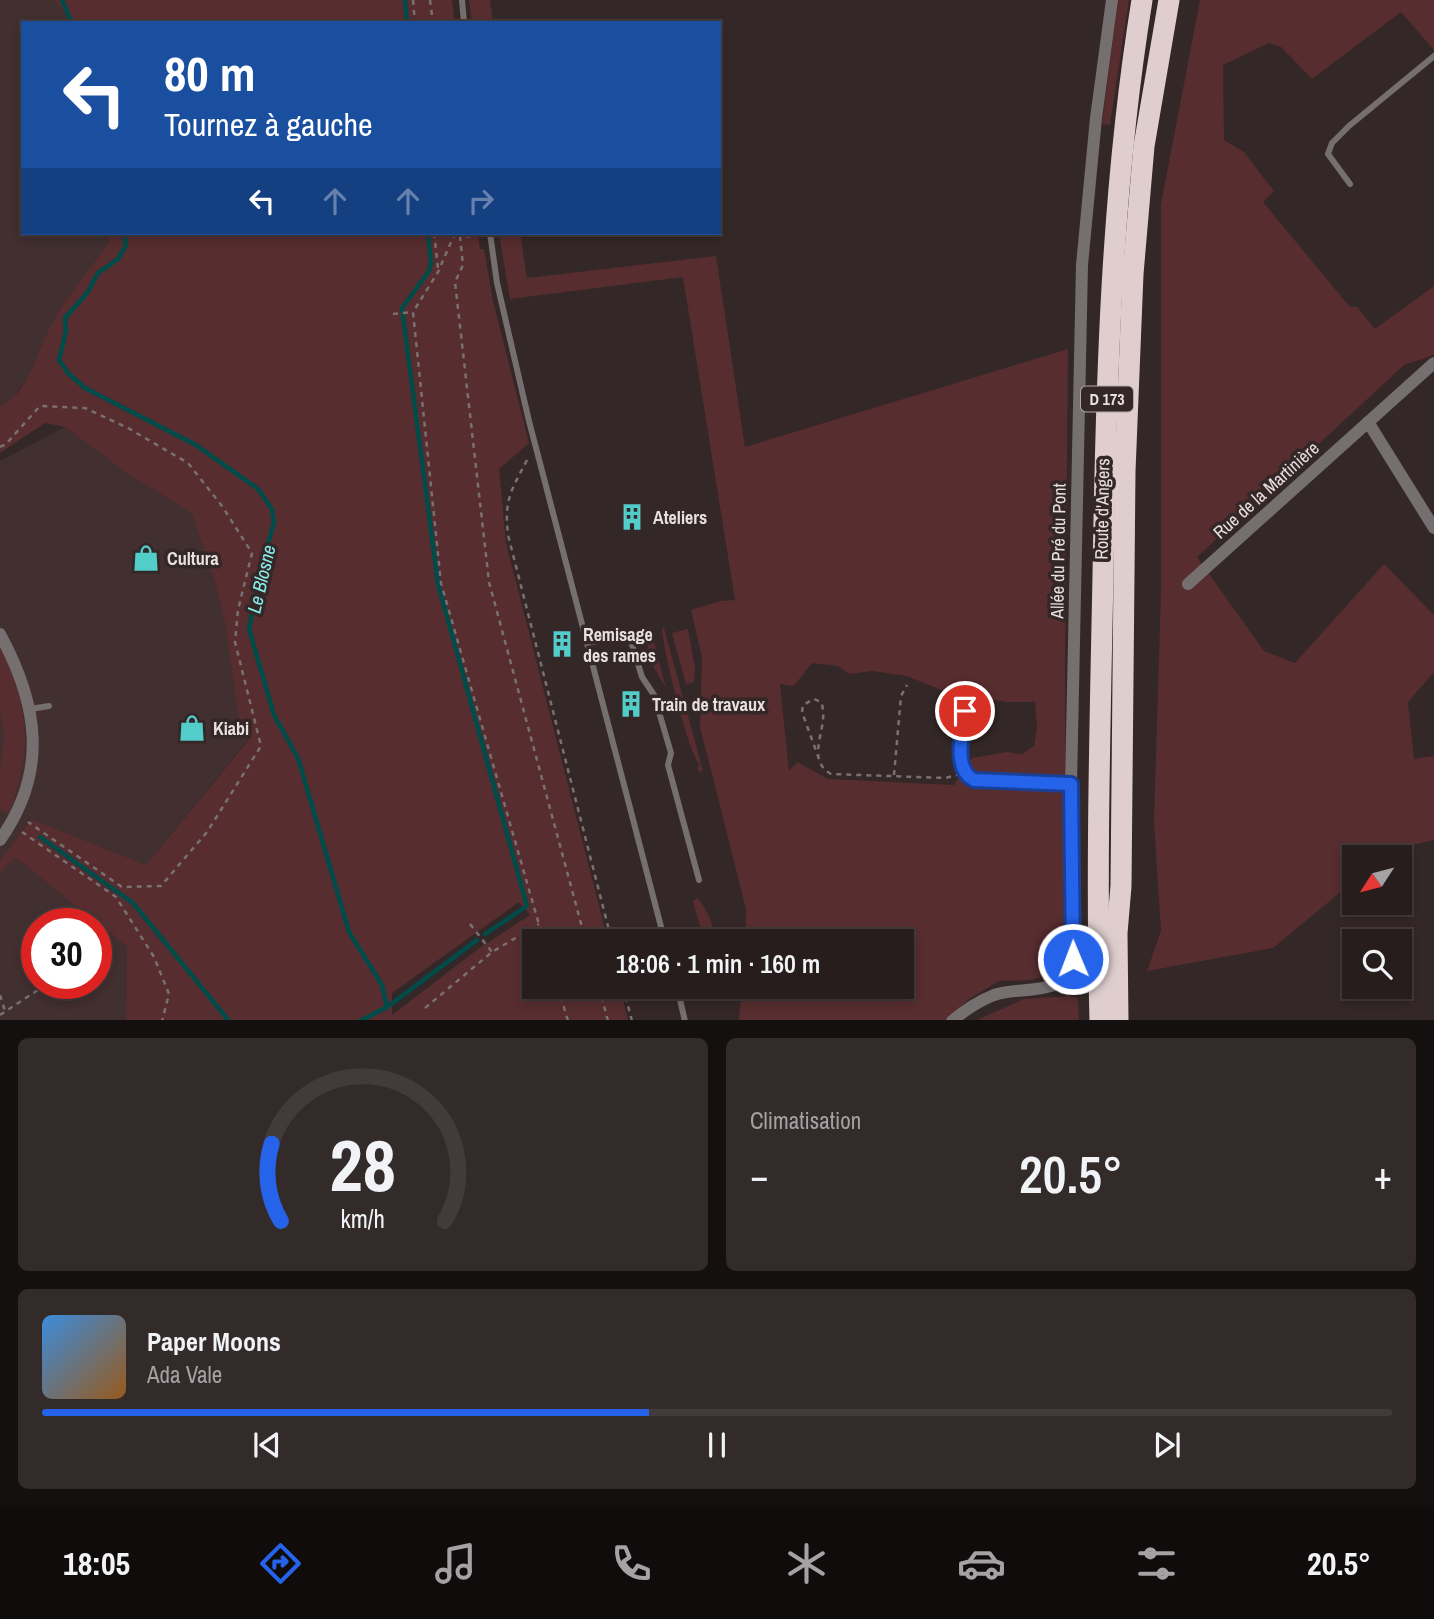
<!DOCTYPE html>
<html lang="fr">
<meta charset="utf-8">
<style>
body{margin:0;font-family:"Archivo Narrow",sans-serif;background:#332a2a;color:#f1f3f6;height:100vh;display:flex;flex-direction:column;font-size:26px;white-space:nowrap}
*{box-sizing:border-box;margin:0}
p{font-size:23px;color:#a4a2a4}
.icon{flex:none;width:38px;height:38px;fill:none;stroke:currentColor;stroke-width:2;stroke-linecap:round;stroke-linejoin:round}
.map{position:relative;height:1020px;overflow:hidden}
.sheet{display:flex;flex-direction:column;gap:18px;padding:18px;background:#151010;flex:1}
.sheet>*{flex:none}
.hud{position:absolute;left:21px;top:21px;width:700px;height:214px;border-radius:0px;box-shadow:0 4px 10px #0003,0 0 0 2px #433b3b;background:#1a4fa0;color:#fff;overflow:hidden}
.needle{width:46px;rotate:234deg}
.buttons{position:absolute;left:1342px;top:845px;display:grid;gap:14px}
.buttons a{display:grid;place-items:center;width:70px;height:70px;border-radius:0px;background:#271d1d;box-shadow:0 4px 10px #0003,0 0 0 2px #433b3b;font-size:35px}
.speed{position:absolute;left:21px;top:908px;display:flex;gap:14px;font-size:35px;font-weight:700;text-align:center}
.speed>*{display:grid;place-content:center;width:91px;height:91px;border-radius:50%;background:#271d1d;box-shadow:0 4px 10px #0003,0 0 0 2px #433b3b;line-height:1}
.speed .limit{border:10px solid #d22;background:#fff;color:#111}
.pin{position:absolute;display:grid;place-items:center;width:60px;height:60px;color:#fff;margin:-30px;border:4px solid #fff;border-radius:50%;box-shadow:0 2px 7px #0007}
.me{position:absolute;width:77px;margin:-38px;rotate:359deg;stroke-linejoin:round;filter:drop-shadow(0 0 5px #0008)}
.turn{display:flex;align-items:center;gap:24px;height:147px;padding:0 28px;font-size:32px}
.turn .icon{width:91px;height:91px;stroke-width:2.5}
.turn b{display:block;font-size:49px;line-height:60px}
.lanes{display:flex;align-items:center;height:66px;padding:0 28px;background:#0003;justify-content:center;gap:35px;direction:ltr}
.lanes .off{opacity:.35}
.big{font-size:52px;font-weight:600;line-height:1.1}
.sheet .tile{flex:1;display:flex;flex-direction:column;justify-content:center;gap:10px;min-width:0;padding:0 24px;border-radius:10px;background:#332a2a}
.sheet .dial{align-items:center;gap:0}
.dial svg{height:182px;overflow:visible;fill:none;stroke:#433b3b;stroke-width:7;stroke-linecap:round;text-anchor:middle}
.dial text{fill:#f1f3f6;stroke:none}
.song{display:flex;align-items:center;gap:21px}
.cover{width:84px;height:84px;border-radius:10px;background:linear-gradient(135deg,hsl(210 70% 55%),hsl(30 70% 35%))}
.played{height:7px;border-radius:4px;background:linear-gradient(90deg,#2563eb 45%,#433b3b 45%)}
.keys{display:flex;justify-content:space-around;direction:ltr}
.heat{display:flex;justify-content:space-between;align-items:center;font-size:38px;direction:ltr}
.sheet .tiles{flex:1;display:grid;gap:18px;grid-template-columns:1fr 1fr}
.tile:last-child{grid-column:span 2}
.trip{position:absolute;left:522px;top:929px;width:392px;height:70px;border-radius:0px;background:#271d1d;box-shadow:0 4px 10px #0003,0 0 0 2px #433b3b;font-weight:600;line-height:70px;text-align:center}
.tab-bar{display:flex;height:112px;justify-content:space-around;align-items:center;background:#100c0c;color:#a4a2a4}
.tab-bar .icon{width:49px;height:49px}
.tab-bar .current{color:#2563eb}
.tab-bar b{font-size:32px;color:#f1f3f6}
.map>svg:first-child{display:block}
.built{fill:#422f2f;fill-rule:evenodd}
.green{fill:#572d2f;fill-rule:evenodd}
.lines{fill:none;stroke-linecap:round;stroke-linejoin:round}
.stream{stroke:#004c4a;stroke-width:4.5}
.path{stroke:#7b7070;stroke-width:2.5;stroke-dasharray:5 5;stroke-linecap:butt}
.lane{stroke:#766f6f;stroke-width:6}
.street{stroke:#766f6f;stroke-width:12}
.highway{stroke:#e0cece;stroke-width:21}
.route-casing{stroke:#184099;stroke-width:18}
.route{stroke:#2563eb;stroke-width:12}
.labels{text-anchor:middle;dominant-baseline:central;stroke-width:7;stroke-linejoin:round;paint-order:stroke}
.shield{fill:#342727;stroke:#b2a8a8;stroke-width:2}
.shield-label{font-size:16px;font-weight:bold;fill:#e8dfdf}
.street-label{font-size:18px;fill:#e8dfdf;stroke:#342727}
.poi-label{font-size:18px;font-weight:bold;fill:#e8dfdf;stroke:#342727;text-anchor:start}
.water-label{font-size:19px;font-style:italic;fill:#88edea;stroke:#342727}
</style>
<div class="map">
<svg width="1434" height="1021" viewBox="0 0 1434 1021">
<rect width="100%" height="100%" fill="#342727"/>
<!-- built -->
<g class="built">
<polygon points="0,0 54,0 65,13 68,23 23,23 23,233 108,233 109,242 53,322 34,370 9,402 0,407"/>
<path d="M 65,427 L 202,515 L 251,736 L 146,865 L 30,819 L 8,851 L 127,947 L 126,1020 L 0,1021 L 0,461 ZM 37,924 L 96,924 L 96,984 L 37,984 Z"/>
</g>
<!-- green -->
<g class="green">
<polygon points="54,0 452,0 455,23 68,23 65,13"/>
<polygon points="469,0 490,0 493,23 472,23"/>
<polygon points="1118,0 1129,0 1110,125 1102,124"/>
<polygon points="1200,0 1434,0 1434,50 1401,12 1312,79 1281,47 1269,43 1223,65 1224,140 1244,152 1274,191 1263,202 1350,307 1357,307 1375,329 1434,286 1434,355 1404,365 1197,557 1264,651 1295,663 1384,564 1434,615 1434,672 1408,702 1414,759 1434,756 1434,840 1403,847 1385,857 1354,858 1354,881 1273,948 1147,971 1161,931 1154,822 1161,591 1161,204"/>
<path d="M 108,233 L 478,233 L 480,249 L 484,249 L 493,301 L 529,443 L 499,469 L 506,543 L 608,941 L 534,942 L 534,987 L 620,987 L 628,1020 L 126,1020 L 127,947 L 15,857 L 0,873 L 0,861 L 31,819 L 146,865 L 251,737 L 240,726 L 226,627 L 216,584 L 192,513 L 130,475 L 65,427 L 45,423 L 0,453 L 0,407 C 32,389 36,351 53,322 C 68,294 91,268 109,242 ZM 519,902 L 530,915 L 478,949 L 392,1015 L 392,993 Z"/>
<path d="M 499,233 L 520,233 L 527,278 L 716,256 L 745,447 L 1068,349 L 1065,666 L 1066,965 L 1048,975 L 1031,980 L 999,981 L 969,999 L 946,1020 L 739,1020 L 742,987 L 901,987 L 901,942 L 746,941 L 746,909 L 700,727 L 702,657 L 691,610 L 720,601 L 735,600 L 683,277 L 510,299 ZM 812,663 L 838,666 L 849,674 L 872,671 L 907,676 L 941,690 L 1006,702 L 1035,702 L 1037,728 L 1034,746 L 1022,754 L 1007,752 L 972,758 L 954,785 L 828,779 L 797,762 L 789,771 L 780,684 L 794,686 Z"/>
<path d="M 662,627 L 664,628 L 703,771 L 700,772 L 697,768 L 700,765 C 688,753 662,646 662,627 Z"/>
<polygon points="688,629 695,668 694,682 686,684 672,633"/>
<polygon points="653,638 666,688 652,664 646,639"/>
<path d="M 0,646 C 30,711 33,746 9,814 L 0,809 L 0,772 L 4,737 L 0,708 Z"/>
<path d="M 698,898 C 710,915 712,923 716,941 L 704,941 L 693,901 Z"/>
<polygon points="1069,996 1078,998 1079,1020 977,1020 1024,999"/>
</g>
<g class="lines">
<!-- stream -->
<g class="stream">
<polyline points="62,0 72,23"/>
<polyline points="405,0 407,23"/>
<polyline points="124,233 126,245 118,259 98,273 87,293 65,318 66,331 59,360 68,373 85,388 196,445 258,489 272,509 274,523 263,560 249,629 274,715 298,758 349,932 382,985 387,1007 360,1021"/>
<polyline points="402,311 402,308 429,271 431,263 428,233"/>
<polyline points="403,316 438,584 527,906 485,934"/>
<polyline points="40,837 133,903 229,1021"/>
<polyline points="387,1007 477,940"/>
</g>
<!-- path -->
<g class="path">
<polyline points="413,0 415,23"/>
<polyline points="430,0 433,23"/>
<polyline points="434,233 438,268"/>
<polyline points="455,233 438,272 413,312 441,583 544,942"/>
<polyline points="481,235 460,237 463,265 455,282 489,582 586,942"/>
<polyline points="393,314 413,312"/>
<polyline points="0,447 6,444 40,406 85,408 128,428 188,463 222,506 252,553 238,610 235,642 261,746 207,832 161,886 122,887 28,822"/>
<path d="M 527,460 C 511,491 504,499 508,535 L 612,942"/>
<path d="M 819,759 L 802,712 L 803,705 L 814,699 L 821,702 C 831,726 803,758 831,774 L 945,778 L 957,775"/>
<polyline points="894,775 901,696 907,685"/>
<polyline points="22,832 116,897 154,957 169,994 162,1021"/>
<polyline points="470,924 492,952"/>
<polyline points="558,987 568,1021"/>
<polyline points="599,987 608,1021"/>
<polyline points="623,987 632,1021"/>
<polyline points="0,995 5,1011"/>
<polyline points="425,1008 492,952 539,924"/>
<polyline points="0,1015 47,984"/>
</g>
<!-- lane -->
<g class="lane">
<polyline points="462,0 464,23"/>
<polyline points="1350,184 1328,154 1332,143 1349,126 1434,56"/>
<polyline points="490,233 497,283 529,421 665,942"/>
<polyline points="588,643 626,634 630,638 642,677 654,695 671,753 668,765 699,880"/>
<polyline points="30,709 49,706"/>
<path d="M 965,711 C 963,731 952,770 974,780 L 1071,784"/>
<polyline points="677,987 685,1021"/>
</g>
<!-- street -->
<g class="street">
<polyline points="1368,422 1434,528"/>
<polyline points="1188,584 1434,363"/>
<path d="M 0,634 C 38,704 49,771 0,840"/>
<path d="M 952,1021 C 965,1010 979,1001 994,995 C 1019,986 1060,997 1073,967 L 1071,784 L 1082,265 L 1096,118 L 1112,0"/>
</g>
<!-- highway -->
<g class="highway">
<path d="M 1100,1021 C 1096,872 1100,724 1103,576 C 1106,383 1111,191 1142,0"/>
<polyline points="1118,1021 1117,933 1121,886 1125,471 1133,274 1144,146 1169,0"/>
</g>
</g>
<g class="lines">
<defs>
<path id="route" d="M 965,711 C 963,731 952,769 974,780 L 1071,784 L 1073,959"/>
</defs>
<!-- route casing -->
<use href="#route" class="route-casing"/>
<!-- route -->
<use href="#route" class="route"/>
</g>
<!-- icons -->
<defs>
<symbol id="building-bare" viewBox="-9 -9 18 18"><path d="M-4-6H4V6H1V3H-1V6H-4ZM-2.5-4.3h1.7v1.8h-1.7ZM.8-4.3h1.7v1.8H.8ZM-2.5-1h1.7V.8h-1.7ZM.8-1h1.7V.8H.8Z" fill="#53cdca" stroke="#342727" stroke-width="2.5" paint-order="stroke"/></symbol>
<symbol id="shop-bare" viewBox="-9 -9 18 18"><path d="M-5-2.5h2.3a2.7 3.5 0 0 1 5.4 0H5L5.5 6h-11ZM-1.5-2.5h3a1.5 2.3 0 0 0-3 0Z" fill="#53cdca" stroke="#342727" stroke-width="2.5" paint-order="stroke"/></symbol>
</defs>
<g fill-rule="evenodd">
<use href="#building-bare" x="613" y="498" width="38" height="38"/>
<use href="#shop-bare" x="127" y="539" width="38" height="38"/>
<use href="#building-bare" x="543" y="625" width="38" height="38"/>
<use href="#building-bare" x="612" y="685" width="38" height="38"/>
<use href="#shop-bare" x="173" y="709" width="38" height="38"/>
</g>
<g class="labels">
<!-- shield labels -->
<rect class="shield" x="1081" y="386.5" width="52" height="25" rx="5"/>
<g class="shield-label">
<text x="1107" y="399">D 173</text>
</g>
<!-- street labels -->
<g class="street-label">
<text transform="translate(1266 490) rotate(-42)">Rue de la Martinière</text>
<text transform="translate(1102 509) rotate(-89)">Route d'Angers</text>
<text transform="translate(1058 551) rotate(-89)">Allée du Pré du Pont</text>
</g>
<!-- poi labels -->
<g class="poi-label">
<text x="653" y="517">Ateliers</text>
<text x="167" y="558">Cultura</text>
<text x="583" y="634">Remisage<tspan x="583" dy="21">des rames</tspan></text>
<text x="652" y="704">Train de travaux</text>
<text x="213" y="728">Kiabi</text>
</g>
<!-- water labels -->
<g class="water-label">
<text transform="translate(261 579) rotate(-77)">Le Blosne</text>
</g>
</g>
</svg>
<div class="buttons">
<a><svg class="needle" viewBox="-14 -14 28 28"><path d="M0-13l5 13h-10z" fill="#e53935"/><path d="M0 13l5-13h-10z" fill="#a4a2a4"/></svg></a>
<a><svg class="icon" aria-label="search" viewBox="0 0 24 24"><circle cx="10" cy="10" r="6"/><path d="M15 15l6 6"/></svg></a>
</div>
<div class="speed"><div class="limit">30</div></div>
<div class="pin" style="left:965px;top:711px;background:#d93025"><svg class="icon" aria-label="arrive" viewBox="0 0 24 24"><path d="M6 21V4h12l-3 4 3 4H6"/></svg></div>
<svg class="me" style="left:1073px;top:959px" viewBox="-20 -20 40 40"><circle r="17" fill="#2563eb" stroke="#fff" stroke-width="3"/><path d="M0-11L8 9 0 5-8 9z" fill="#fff"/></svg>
<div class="trip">18:06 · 1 min · 160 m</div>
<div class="hud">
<div class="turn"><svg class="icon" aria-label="left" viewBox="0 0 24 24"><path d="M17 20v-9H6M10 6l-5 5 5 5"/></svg><div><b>80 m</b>Tournez à gauche</div></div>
<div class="lanes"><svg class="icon" aria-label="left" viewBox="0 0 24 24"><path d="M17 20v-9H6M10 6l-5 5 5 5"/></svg><svg class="icon off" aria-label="ahead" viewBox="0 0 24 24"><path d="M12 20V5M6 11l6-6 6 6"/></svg><svg class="icon off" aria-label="ahead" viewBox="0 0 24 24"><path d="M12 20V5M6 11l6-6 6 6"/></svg><svg class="icon off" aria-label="right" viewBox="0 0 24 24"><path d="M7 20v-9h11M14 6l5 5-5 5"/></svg></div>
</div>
</div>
<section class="sheet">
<div class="tiles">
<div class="tile dial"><svg viewBox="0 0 100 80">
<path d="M14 69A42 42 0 1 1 86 69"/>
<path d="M14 69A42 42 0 0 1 10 35" stroke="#2563eb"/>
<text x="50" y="56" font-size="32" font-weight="700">28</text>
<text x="50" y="72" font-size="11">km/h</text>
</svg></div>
<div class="tile"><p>Climatisation</p>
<div class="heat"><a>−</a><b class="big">20.5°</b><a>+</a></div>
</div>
<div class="tile">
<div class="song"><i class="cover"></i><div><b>Paper Moons</b><p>Ada Vale</p></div></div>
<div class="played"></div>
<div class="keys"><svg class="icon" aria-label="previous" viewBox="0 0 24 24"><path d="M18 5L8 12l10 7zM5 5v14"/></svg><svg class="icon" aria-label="pause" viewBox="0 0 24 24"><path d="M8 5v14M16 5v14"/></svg><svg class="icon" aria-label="next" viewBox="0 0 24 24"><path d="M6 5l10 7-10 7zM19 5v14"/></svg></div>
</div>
</div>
</section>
<nav class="tab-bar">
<b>18:05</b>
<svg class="icon current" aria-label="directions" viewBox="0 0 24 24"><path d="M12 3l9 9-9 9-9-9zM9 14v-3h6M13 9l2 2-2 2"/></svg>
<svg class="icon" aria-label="music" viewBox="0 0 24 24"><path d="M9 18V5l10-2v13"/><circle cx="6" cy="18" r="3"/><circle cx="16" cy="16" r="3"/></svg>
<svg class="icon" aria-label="phone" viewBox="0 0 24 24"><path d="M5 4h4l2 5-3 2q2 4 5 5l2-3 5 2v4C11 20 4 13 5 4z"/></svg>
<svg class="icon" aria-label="climate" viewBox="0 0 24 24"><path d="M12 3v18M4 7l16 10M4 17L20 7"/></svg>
<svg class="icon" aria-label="car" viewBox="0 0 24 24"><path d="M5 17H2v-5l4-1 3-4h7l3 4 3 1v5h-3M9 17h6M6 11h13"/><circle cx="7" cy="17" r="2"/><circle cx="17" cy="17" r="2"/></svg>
<svg class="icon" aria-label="filters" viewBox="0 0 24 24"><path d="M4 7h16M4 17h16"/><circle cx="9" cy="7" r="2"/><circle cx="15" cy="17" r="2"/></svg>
<b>20.5°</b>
</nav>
